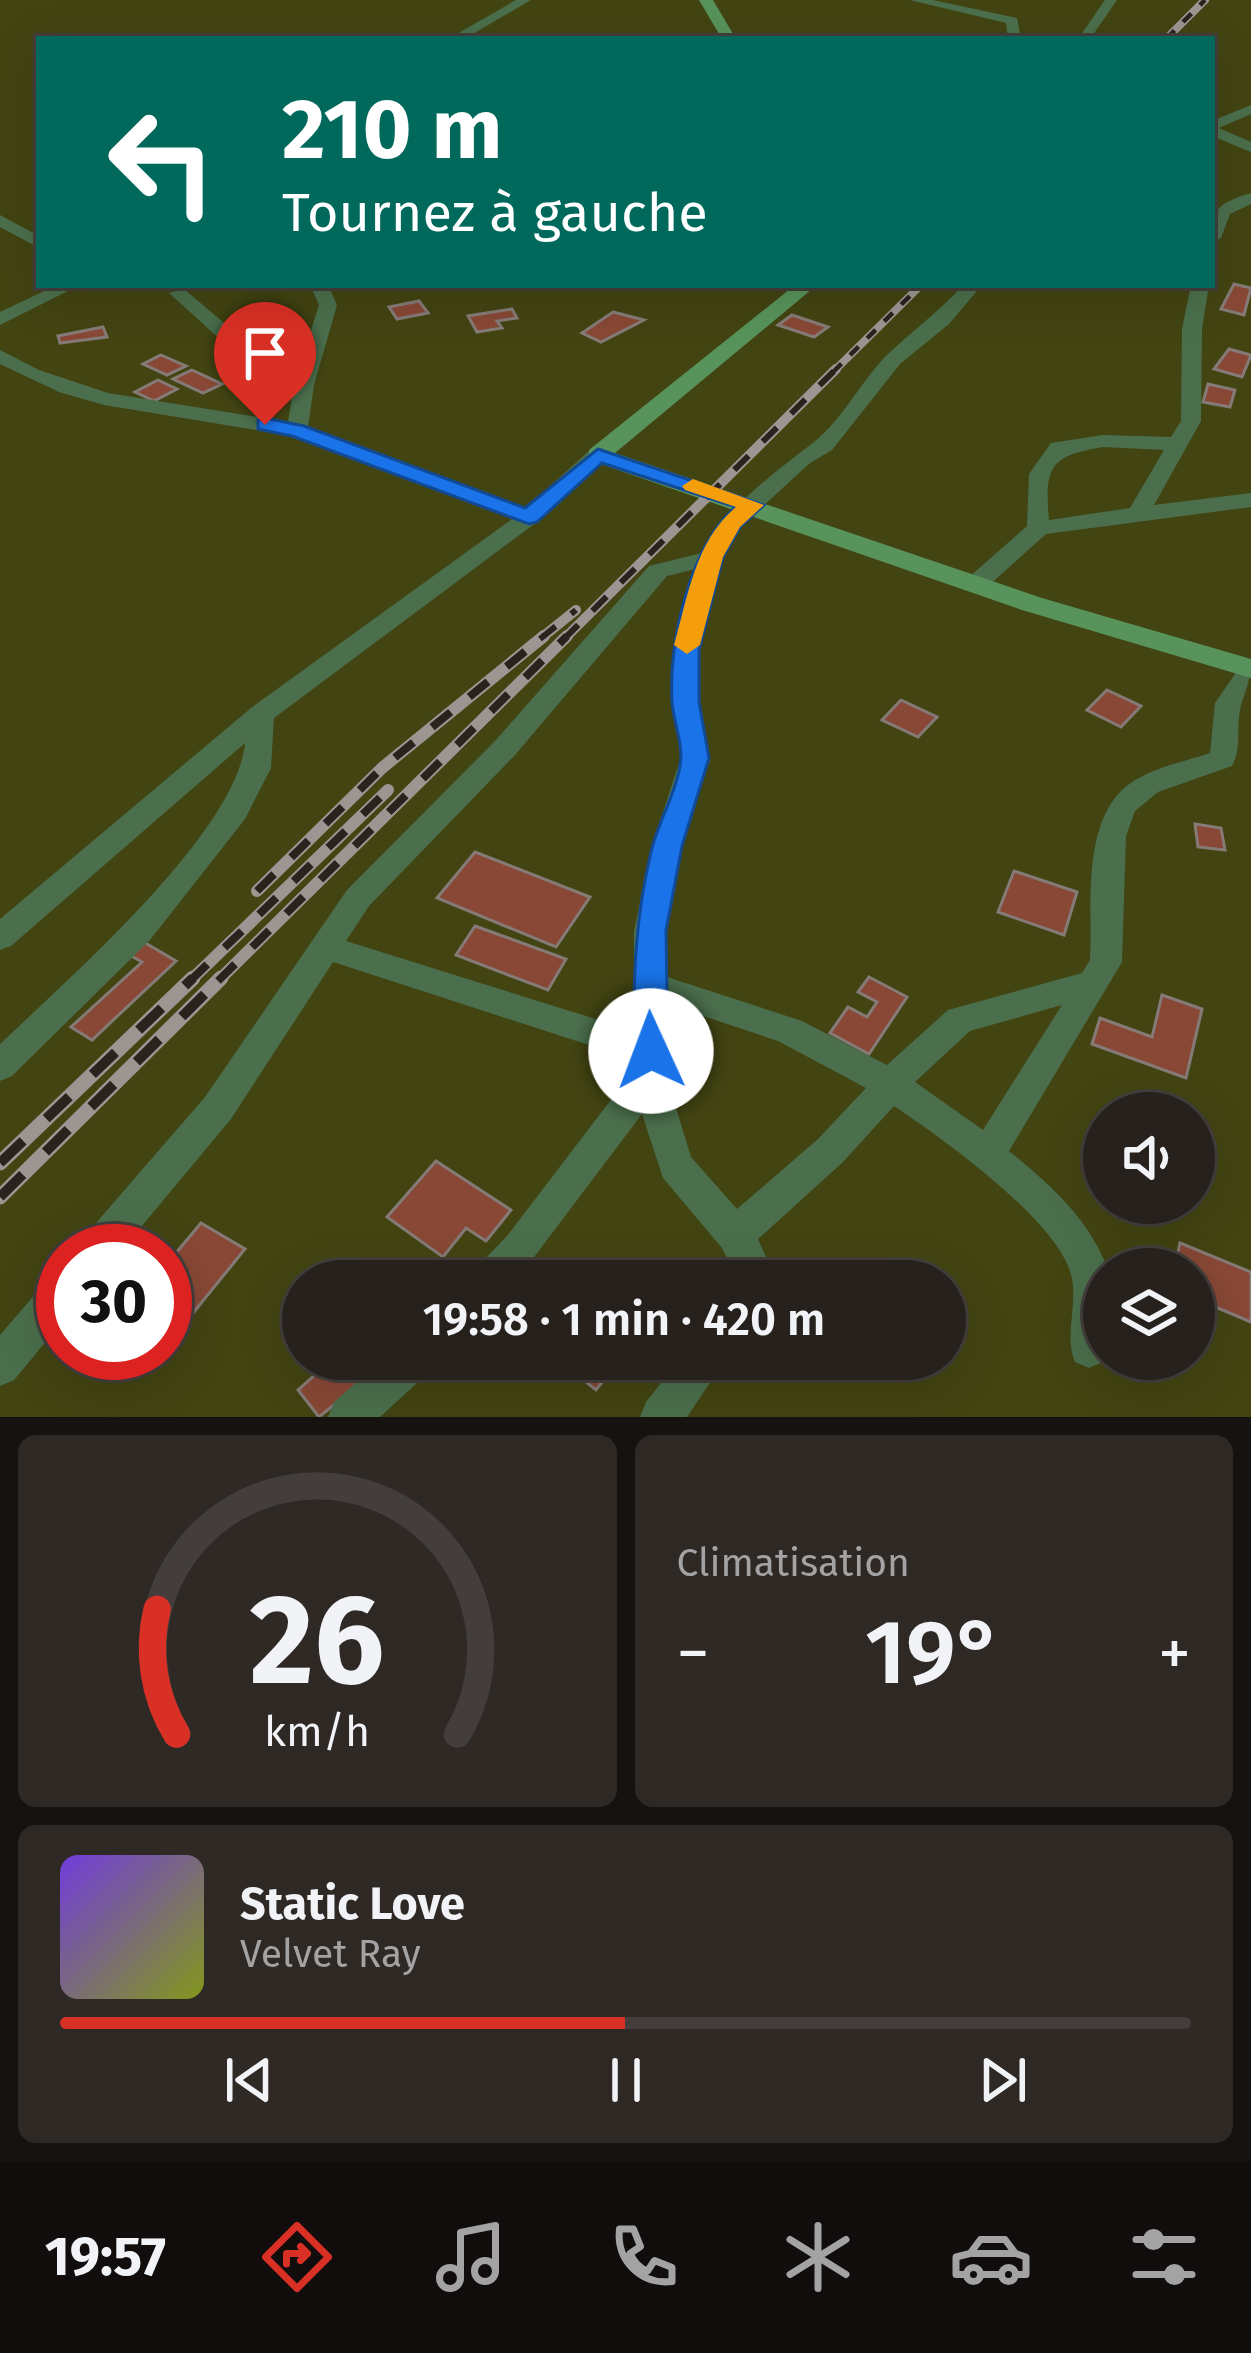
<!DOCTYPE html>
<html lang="fr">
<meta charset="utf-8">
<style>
body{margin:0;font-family:"Fira Sans",sans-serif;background:#2f2926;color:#f1f3f6;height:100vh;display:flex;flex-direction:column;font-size:45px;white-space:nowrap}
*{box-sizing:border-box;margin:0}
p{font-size:39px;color:#a4a3a4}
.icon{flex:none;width:66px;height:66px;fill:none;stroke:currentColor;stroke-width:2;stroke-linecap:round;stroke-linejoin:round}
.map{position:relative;height:1417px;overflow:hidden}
.side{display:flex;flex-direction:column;gap:18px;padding:18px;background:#151210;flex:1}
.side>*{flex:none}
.hud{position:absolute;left:36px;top:36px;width:1179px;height:252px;border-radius:0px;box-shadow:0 12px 48px #0002,0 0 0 3px #433e3b;background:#00695c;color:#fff;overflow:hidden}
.fabs{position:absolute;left:1083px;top:1092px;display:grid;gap:24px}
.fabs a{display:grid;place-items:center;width:132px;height:132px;border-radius:50%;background:#27211d;box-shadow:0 12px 48px #0002,0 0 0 3px #433e3b;font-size:60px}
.speed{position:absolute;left:36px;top:1224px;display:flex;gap:24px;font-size:60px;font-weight:700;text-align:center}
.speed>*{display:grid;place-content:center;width:156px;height:156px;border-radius:50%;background:#27211d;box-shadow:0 12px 48px #0002,0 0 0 3px #433e3b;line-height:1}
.speed .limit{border:18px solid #d22;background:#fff;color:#111}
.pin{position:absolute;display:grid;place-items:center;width:102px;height:102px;color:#fff;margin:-123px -51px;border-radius:50% 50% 50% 0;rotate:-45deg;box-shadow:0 0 12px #0007}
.pin .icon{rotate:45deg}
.me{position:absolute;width:132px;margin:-66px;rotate:358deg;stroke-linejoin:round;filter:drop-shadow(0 0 9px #0008)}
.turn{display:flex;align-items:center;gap:42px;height:252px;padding:0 48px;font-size:54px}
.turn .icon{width:156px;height:156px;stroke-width:2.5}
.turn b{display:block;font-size:84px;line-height:102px}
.big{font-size:90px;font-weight:600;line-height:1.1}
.side .tile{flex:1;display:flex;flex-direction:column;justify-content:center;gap:18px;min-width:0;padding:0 42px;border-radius:18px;background:#2f2926}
.side .dial{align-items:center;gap:0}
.dial svg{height:312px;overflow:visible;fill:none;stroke:#433e3b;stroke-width:7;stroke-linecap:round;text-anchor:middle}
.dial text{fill:#f1f3f6;stroke:none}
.song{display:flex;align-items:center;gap:36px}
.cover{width:144px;height:144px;border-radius:18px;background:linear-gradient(135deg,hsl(260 70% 55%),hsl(70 70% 35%))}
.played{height:12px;border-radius:6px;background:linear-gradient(90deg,#d93025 50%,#433e3b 50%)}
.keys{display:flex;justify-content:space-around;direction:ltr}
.heat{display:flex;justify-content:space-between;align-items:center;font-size:66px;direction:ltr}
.side .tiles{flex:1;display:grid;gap:18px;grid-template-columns:1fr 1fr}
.tile:last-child{grid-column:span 2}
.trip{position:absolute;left:282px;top:1260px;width:684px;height:120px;border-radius:60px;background:#27211d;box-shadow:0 12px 48px #0002,0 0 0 3px #433e3b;font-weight:600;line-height:120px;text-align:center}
.tabs{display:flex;height:192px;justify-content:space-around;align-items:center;background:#100d0c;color:#a4a3a4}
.tabs .icon{width:84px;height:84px}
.tabs .current{color:#d93025}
.tabs b{font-size:54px;color:#f1f3f6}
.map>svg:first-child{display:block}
.green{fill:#424412;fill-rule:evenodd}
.building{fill:#884835;stroke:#857a76;stroke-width:3}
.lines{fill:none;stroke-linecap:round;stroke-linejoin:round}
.street{fill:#4b6f4c;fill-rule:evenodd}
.secondary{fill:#58935b;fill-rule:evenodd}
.rail-far3-casing{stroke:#9c9692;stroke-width:8}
.rail-far2-casing{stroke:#9c9692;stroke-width:10}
.rail-far1-casing{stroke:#9c9692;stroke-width:12}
.rail-casing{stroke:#9c9692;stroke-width:15}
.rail-far3{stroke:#2a221d;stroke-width:4.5;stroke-dasharray:12;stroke-linecap:butt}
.rail-far2{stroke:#2a221d;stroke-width:6;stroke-dasharray:20;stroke-linecap:butt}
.rail-far1{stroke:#2a221d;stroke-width:8;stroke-dasharray:24;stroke-linecap:butt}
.rail{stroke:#2a221d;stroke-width:10;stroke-dasharray:32;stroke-linecap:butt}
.route{fill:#1a73e8;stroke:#114b97;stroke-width:3}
.slow{fill:#f59e0b}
</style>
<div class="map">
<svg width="1251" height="1417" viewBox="0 0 1251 1417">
<rect width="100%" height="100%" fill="#342c27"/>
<!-- green -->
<path class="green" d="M 0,0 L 1251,0 L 1251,1417 L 0,1417 ZM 39,39 L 1212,39 L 1212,285 L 39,285 ZM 1104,1113 L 1194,1113 L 1194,1203 L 1104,1203 ZM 63,1251 L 165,1251 L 165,1353 L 63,1353 ZM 1104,1269 L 1194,1269 L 1194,1359 L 1104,1359 ZM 303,1281 L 945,1281 L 945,1359 L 303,1359 Z"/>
<!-- building -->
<g class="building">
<polygon points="1234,284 1251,288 1244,315 1221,309"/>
<polygon points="419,301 428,313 397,319 389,307"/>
<polygon points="512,309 517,318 497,321 502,328 477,332 468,316"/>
<polygon points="613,312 644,320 601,342 582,333"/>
<polygon points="792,315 828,327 814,337 778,325"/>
<polygon points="103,327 107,337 60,343 58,336"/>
<polygon points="1229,349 1251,355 1242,377 1214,369"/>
<polygon points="161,355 186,366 167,375 143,364"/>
<polygon points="192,370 222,384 203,393 173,379"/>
<polygon points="158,380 177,389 154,401 135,392"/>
<polygon points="1208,384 1235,390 1230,407 1203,402"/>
<polygon points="1107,690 1141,706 1121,727 1087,710"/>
<polygon points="901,700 937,717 918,737 882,720"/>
<polygon points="1195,824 1221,828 1225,850 1198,847"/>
<polygon points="475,852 590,897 556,947 437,898"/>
<polygon points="1014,871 1077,892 1064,935 998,912"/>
<polygon points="475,926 566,959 548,990 456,955"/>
<polygon points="142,941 176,961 92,1040 71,1027 142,962 128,954"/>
<polygon points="869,977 907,997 869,1054 830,1033 848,1007 867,1017 877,1002 858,992"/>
<polygon points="1162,995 1202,1009 1186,1078 1092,1044 1100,1018 1152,1037"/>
<polygon points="436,1161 511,1210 486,1241 466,1228 443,1257 387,1217"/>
<polygon points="201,1223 245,1249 189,1318 165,1302 165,1266"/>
<polygon points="1180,1243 1251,1272 1251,1322 1194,1298 1194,1269 1174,1269"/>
<polygon points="333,1359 381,1359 385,1364 319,1417 298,1390"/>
<polygon points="557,1359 620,1359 596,1390"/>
</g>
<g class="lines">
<!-- street -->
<g class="street">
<polygon points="516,0 531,0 464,39 448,39"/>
<polygon points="910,0 933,0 1017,18 1021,39 1008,39 1006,23"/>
<polygon points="1105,0 1117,0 1090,39 1078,39"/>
<polygon points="1251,105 1251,114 1219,128 1251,142 1251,152 1212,136 1212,121"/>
<path d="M 1251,193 L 1251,204 L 1230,214 L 1221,238 L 1212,243 C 1212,207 1217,204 1251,193 Z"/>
<polygon points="0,215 39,236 39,248 0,227"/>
<polygon points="57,285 80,285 0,325 0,312"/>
<path d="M 310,285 L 328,285 L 337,305 L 314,385 L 308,427 L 526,508 L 590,450 L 606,450 L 609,455 L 537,522 L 274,718 L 271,768 L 245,819 L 150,940 L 12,1076 L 0,1081 L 0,1044 C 67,980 237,832 245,743 L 11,946 L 0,950 L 0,919 L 251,708 L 512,519 L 293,436 L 104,405 L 59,392 L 0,364 L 0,350 L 39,370 L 108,393 L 288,422 L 294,385 L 287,373 L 292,365 L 287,356 L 222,341 L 169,293 L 184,289 L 236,333 L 301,348 L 304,352 L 319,305 Z"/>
<path d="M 963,285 L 982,285 L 949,324 L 900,364 L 832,450 L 810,463 L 740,527 L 723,558 L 707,604 L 699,650 L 698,702 L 709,757 L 682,846 L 666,931 L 667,977 L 802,1021 L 887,1065 L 948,1010 L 1082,973 L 1090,960 C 1093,903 1079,809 1139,778 C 1160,766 1187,761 1210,753 L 1215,703 L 1242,664 L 1251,661 C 1251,686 1241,696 1239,718 C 1237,736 1241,749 1232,766 L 1158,792 L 1135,811 L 1126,836 L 1122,962 L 1009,1151 C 1051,1185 1088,1218 1108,1269 L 1104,1269 L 1103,1362 L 1089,1368 L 1075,1362 C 1063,1334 1080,1301 1070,1271 C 1052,1217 942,1138 894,1106 L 843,1162 L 758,1239 L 766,1257 L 768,1281 L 728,1281 L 728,1260 L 722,1248 L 663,1178 L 642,1114 L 516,1281 L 470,1281 L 476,1268 L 507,1236 L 636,1067 L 635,1060 L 333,962 L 231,1119 L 121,1251 L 78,1251 L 83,1238 L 205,1097 L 347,890 L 495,741 L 649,566 L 702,553 C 730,505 771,475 814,442 C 843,419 861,381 887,355 C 912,331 940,311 963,285 ZM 695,569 L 673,650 L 672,702 L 681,757 L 652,846 L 634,931 L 634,1031 L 346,941 L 369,906 L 515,755 L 667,576 ZM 667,1004 L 778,1041 L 866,1088 L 818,1139 L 737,1209 L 691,1157 L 676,1108 ZM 1062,1005 L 983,1130 L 915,1082 L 970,1031 Z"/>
<path d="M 1191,285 L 1209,285 L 1202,329 L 1201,421 L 1154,505 L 1251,493 L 1251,507 L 1046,534 L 986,588 L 968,588 L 965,583 L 968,578 L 1027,526 L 1029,474 L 1051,443 L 1103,435 L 1171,437 L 1181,421 L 1182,329 ZM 1103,447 L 1164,450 L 1130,508 L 1049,520 C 1044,465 1051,456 1103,447 Z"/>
<polygon points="63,1272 63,1321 14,1380 0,1386 0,1335 49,1278"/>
<polygon points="383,1359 434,1359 428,1373 380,1417 328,1417 334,1402"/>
<polygon points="680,1359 726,1359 687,1417 640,1417 646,1402"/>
</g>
<!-- secondary -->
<g class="secondary">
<polygon points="699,0 713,0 736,39 722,39"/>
<polygon points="795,285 817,285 615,453 1042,598 1251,659 1251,678 1022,610 589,460 589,450"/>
</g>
<defs>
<g id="rail-far3">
<polyline points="1166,39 1205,0"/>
<polyline points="833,372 921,285"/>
</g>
<g id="rail-far2">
<polyline points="540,639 576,610"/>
<polyline points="564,639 836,369"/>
</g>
<g id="rail-far1">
<polyline points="257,891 382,768 544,636"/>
<polyline points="190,981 388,790"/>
<polyline points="218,981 567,636"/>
</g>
<g id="rail">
<polyline points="0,1163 193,978"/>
<polyline points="0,1197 221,978"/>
</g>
</defs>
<!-- rail-far3 casing -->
<use href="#rail-far3" class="rail-far3-casing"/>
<!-- rail-far2 casing -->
<use href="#rail-far2" class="rail-far2-casing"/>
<!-- rail-far1 casing -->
<use href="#rail-far1" class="rail-far1-casing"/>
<!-- rail casing -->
<use href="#rail" class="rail-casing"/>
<!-- rail-far3 -->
<use href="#rail-far3" class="rail-far3"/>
<!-- rail-far2 -->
<use href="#rail-far2" class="rail-far2"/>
<!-- rail-far1 -->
<use href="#rail-far1" class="rail-far1"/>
<!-- rail -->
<use href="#rail" class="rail"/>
</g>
<!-- route -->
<path class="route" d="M 265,418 L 304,426 L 525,508 L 598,449 L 764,505 L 740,527 L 723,557 L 699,650 L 699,702 L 709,758 L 682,846 L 666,931 L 668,1051 L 663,1062 L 651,1066 L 638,1062 L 633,1051 C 634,978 634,924 651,852 C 658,821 680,786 681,756 C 681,738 673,719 672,701 C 668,644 690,545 736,507 L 602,463 L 537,522 L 529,524 L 292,436 L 258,429 L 258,420 Z"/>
<!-- slow -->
<path class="slow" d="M 693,479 L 764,505 L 740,527 L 723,557 L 700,645 L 687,654 L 674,645 C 688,597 695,541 736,507 L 685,490 L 682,486 Z"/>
</svg>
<div class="fabs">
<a><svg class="icon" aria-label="sound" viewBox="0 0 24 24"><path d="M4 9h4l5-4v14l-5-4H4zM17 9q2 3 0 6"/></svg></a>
<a><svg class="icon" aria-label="layers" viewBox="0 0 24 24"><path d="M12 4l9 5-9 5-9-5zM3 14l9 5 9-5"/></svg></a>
</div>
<div class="speed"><div class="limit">30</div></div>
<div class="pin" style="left:265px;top:425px;background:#d93025"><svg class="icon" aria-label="arrive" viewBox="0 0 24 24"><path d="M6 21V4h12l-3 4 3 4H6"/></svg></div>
<svg class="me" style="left:651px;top:1051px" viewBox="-20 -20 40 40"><circle r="19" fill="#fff"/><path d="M0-13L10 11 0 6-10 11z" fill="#1a73e8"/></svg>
<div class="trip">19:58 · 1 min · 420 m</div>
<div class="hud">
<div class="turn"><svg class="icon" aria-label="left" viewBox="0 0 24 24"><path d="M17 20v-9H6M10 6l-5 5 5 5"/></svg><div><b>210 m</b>Tournez à gauche</div></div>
</div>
</div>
<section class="side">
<div class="tiles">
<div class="tile dial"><svg viewBox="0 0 100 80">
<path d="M14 69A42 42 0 1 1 86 69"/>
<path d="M14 69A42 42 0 0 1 9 37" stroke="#d93025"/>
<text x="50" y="56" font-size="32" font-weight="700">26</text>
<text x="50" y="72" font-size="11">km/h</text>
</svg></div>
<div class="tile"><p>Climatisation</p>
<div class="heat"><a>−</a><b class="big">19°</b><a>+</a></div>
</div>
<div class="tile">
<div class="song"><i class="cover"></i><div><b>Static Love</b><p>Velvet Ray</p></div></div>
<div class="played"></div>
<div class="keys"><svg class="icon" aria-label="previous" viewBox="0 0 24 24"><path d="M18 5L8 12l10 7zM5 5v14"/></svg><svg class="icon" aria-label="pause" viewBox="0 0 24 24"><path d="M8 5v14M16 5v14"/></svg><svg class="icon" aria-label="next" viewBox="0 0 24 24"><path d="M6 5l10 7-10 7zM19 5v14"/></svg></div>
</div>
</div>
</section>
<nav class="tabs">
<b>19:57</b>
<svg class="icon current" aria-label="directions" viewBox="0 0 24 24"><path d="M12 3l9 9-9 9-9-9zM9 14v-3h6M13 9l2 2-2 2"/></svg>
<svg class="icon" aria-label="music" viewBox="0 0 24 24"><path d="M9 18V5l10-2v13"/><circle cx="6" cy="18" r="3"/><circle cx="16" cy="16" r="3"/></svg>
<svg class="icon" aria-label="phone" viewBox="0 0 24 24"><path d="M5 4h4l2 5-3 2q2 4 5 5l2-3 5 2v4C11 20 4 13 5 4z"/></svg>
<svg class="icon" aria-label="climate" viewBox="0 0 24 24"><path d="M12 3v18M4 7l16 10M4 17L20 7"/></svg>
<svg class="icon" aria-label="car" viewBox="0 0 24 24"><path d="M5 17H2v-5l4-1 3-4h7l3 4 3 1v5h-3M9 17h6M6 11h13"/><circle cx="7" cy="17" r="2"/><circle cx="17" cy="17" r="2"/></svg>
<svg class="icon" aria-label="filters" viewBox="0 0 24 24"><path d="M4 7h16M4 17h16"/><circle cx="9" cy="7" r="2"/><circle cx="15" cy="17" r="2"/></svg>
</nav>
